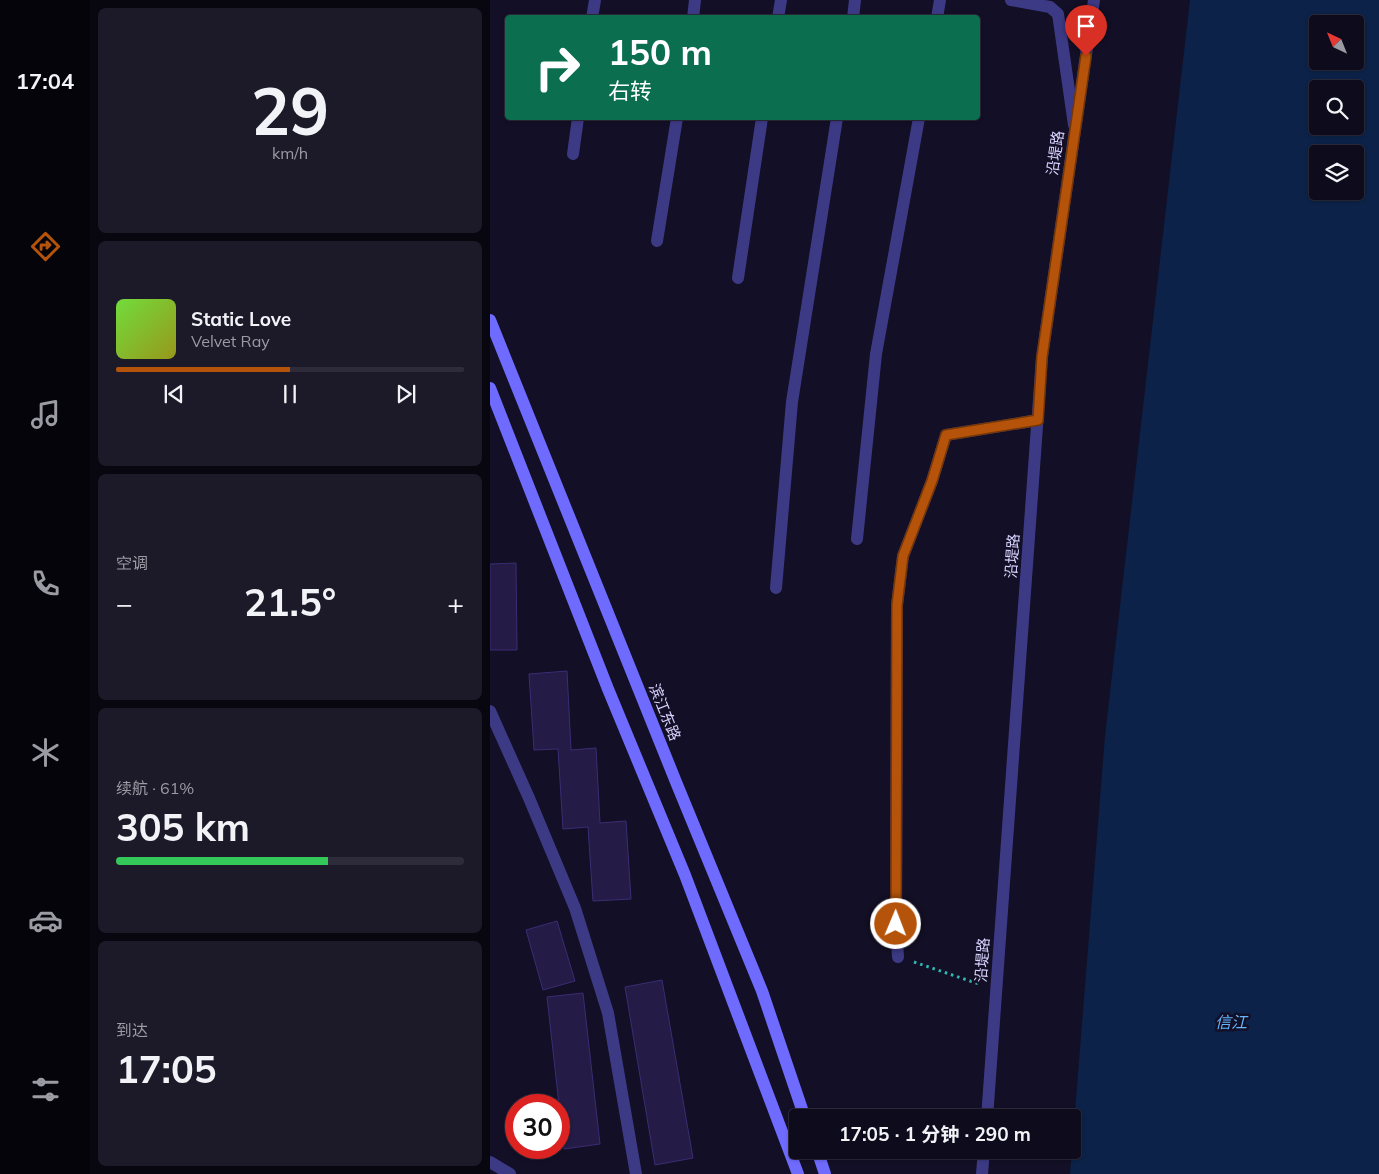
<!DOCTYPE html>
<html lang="zh">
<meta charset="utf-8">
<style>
body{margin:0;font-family:Mulish,"Noto Sans SC",sans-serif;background:#1c1929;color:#f1f3f6;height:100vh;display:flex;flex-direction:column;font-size:19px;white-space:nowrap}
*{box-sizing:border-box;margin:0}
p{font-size:16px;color:#9b9ba3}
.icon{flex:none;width:28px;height:28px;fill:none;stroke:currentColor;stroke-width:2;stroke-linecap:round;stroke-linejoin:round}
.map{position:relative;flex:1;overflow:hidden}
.panel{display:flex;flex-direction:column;gap:8px;padding:8px;background:#08060f;width:400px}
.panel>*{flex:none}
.hud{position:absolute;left:15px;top:15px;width:475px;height:105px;border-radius:5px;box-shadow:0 1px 4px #0004,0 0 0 1px #2e2b3b;background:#0b6e4f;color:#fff;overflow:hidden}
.needle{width:32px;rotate:317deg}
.buttons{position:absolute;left:819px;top:15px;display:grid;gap:10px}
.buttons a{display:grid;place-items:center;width:55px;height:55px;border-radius:5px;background:#0e0b1c;box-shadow:0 1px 4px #0004,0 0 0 1px #2e2b3b;font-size:25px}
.speed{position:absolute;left:15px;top:1094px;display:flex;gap:10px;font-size:25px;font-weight:700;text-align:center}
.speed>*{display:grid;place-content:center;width:65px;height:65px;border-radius:50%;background:#0e0b1c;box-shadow:0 1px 4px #0004,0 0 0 1px #2e2b3b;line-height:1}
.speed .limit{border:8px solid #d22;background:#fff;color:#111}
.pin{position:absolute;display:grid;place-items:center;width:42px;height:42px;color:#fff;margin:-51px -21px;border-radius:50% 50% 50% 0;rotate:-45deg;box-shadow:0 0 5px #0007}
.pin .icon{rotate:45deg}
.me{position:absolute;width:55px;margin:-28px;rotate:1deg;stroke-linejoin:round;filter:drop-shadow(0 0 4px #0008)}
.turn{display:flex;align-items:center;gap:18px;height:105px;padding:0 20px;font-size:22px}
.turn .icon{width:65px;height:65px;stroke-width:2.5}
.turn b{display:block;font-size:35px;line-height:42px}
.big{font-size:38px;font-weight:700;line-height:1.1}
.panel .tile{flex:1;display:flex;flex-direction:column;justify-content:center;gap:8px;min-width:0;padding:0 18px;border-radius:8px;background:#1c1929}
.panel .dial{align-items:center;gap:0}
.dial b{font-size:65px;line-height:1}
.song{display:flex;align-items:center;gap:15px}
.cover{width:60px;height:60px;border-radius:8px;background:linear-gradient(135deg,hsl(100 70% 55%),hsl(60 70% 35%))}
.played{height:5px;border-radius:2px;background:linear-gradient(90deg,#b45309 50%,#2e2b3b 50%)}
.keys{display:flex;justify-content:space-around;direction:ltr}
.heat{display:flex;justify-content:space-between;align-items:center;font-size:28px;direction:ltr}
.charge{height:8px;border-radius:4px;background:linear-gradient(90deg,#34c759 61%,#2e2b3b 0)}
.trip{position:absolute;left:299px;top:1109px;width:292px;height:50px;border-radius:5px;background:#0e0b1c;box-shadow:0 1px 4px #0004,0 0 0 1px #2e2b3b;font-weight:700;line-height:50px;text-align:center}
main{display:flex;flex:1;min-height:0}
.tab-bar{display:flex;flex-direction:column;width:90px;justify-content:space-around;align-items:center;background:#06040b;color:#9b9ba3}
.tab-bar .icon{width:35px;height:35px}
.tab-bar .on{color:#b45309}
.tab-bar b{font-size:22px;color:#f1f3f6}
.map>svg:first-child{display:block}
.water{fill:#0c2248;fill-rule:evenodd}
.building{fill:#241b47;stroke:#3b2d73}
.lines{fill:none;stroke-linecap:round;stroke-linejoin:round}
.path{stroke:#2fb8b0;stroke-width:3;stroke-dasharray:2.5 4;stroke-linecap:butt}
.lane{stroke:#3d3a85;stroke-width:12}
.street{stroke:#3d3a85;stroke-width:12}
.secondary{stroke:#6f6bff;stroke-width:12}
.route-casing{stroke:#753606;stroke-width:12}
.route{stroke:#b45309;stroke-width:9}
.labels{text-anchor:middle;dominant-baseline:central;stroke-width:5;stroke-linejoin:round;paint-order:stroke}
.street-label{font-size:15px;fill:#d9d4ff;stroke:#130f26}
.water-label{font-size:16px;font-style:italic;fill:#62b6ff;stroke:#130f26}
</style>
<main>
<nav class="tab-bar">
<b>17:04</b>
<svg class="icon on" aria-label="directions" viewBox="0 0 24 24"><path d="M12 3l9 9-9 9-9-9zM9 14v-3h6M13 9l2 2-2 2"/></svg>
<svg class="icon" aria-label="music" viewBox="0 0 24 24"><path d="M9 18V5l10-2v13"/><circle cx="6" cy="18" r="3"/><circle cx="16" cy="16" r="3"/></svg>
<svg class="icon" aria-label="phone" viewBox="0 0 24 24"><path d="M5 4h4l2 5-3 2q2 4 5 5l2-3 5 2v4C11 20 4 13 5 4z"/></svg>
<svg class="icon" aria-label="climate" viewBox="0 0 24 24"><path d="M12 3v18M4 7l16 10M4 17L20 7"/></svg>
<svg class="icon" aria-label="car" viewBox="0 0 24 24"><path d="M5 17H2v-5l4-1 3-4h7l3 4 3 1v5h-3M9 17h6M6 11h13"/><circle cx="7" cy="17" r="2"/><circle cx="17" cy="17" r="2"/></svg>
<svg class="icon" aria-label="filters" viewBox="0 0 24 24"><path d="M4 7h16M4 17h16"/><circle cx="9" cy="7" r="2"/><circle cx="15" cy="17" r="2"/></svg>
</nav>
<section class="panel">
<div class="tile dial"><b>29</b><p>km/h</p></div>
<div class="tile">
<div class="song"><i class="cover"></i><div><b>Static Love</b><p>Velvet Ray</p></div></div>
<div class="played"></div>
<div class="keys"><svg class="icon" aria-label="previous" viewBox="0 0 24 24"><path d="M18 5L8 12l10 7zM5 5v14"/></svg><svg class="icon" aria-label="pause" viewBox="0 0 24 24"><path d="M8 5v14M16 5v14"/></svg><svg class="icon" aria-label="next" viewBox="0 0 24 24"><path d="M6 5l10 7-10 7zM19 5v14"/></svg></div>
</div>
<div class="tile"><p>空调</p>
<div class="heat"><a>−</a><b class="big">21.5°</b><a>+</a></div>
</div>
<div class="tile"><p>续航 · 61%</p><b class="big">305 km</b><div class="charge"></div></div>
<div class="tile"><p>到达</p><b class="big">17:05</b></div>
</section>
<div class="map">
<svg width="889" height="1174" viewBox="0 0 889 1174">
<rect width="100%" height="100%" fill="#130f26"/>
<!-- water -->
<path class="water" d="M 700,0 L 889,0 L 889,1174 L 580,1174 L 615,736 ZM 828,24 L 865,24 L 865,61 L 828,61 ZM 828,89 L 865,89 L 865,126 L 828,126 ZM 828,154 L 865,154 L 865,191 L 828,191 Z"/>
<!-- building -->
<g class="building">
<polygon points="26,563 27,650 0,650 0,564"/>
<polygon points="77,671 81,750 106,748 110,823 136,821 141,899 103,901 98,827 73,829 68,749 44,750 39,674"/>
<polygon points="67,921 85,981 53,990 36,930"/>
<polygon points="172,980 203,1158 165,1165 135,987"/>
<polygon points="93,993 110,1144 74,1149 57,997"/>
</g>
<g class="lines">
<!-- path -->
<polyline class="path" points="424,962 489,984"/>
<!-- lane -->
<g class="lane">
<polyline points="521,0 560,7 568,14 584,125"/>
<polyline points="102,18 105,0"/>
<polyline points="203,18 205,0"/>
<polyline points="288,18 291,0"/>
<polyline points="363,18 365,0"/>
<polyline points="447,18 450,0"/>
<polyline points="83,154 88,118"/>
<polyline points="167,241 187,118"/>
<polyline points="248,278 272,118"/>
<polyline points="367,539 386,354 429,118"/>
<polyline points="286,588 302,402 347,118"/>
</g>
<!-- street -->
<g class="street">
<polyline points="0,711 39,798 85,908 118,1013 146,1174"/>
<polyline points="408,957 406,924 407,605 413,556 442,481 456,435 548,420"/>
<polyline points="497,1118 552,357 604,0"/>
<polyline points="0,1162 20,1174"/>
<polyline points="492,1174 494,1150"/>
</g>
<!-- secondary -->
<g class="secondary">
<polyline points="0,320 186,782 272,991 315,1118"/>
<polyline points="0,388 118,689 195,875 308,1174"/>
<polyline points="327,1150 335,1174"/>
</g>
</g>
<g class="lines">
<defs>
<polyline id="route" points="406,924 407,605 413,556 442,481 456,435 548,420 552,357 596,56"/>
</defs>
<!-- route casing -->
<use href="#route" class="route-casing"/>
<!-- route -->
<use href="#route" class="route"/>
</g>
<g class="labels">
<!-- street labels -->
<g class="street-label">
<text transform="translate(565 153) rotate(-82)">沿堤路</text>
<text transform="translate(522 556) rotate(-86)">沿堤路</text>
<text transform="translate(175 712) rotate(68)">滨江东路</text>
<text transform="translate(492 960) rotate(-86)">沿堤路</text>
</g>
<!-- water labels -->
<g class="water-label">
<text x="741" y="1022">信江</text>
</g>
</g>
</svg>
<div class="buttons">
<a><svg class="needle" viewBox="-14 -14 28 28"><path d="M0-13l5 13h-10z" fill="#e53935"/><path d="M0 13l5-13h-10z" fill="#9b9ba3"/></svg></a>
<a><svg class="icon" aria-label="search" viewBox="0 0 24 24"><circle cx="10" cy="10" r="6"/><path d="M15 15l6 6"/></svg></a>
<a><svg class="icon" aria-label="layers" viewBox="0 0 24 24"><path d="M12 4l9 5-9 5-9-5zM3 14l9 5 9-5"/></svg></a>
</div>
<div class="speed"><div class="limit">30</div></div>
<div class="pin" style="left:596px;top:56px;background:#d93025"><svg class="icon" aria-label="arrive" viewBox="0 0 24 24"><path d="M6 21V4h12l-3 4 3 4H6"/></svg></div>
<svg class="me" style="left:406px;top:924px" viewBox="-20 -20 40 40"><circle r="17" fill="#b45309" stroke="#fff" stroke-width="3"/><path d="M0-11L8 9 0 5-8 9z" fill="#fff"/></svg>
<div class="trip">17:05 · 1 分钟 · 290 m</div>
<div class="hud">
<div class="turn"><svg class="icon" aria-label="right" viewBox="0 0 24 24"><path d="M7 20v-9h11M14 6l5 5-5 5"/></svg><div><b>150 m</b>右转</div></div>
</div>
</div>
</main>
